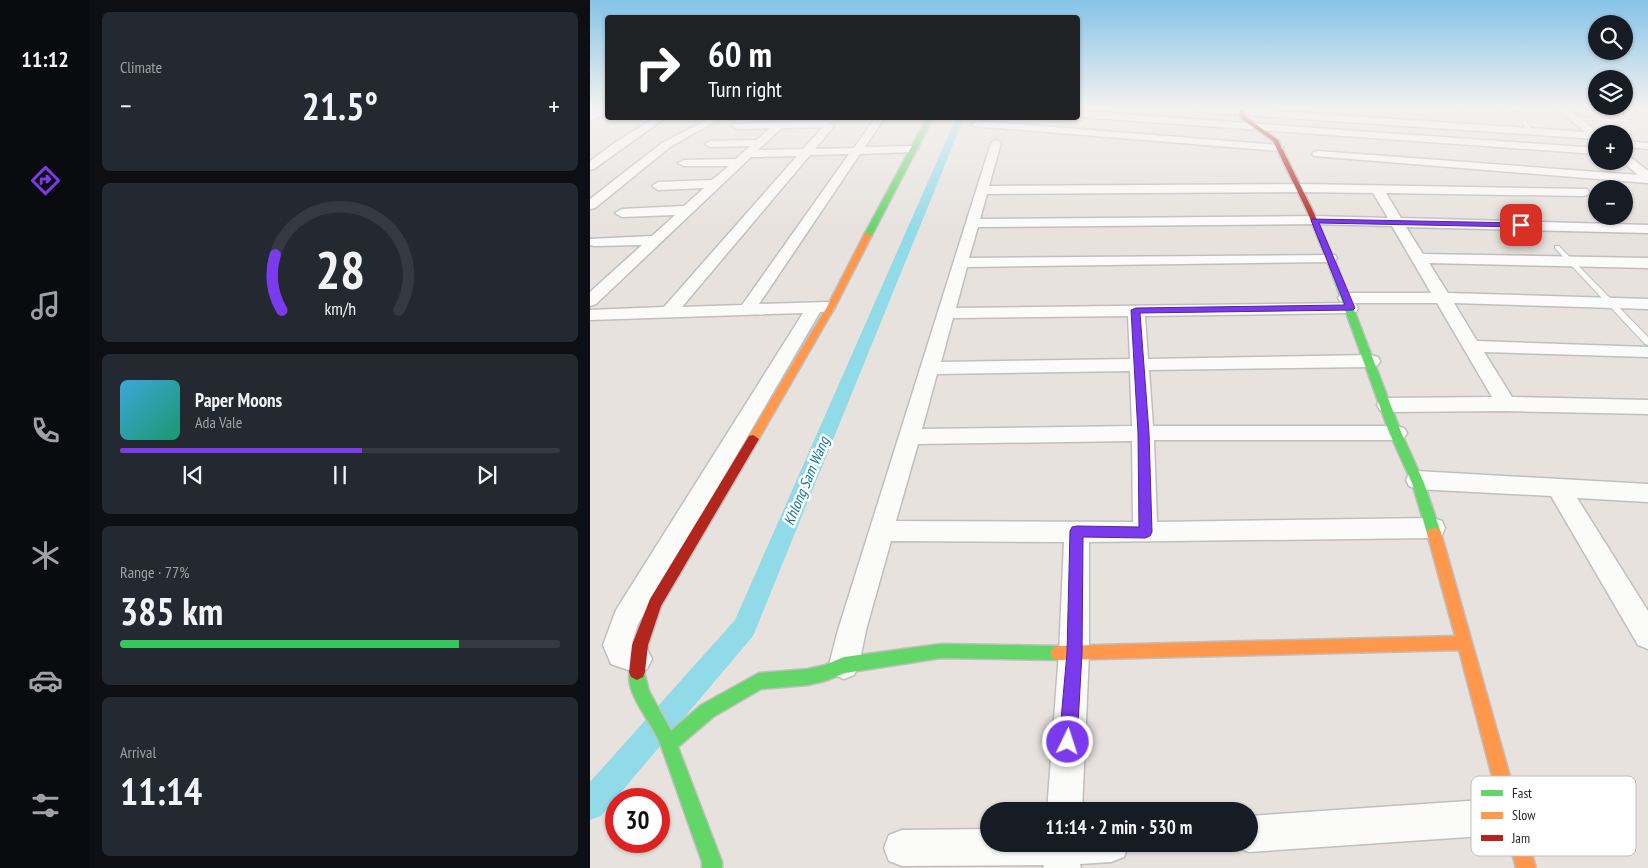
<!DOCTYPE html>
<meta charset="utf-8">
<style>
body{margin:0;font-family:"PT Sans Narrow",sans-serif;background:#242831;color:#f1f3f6;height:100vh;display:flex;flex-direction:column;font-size:19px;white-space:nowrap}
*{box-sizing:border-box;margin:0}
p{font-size:16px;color:#9ea1a6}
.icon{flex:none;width:28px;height:28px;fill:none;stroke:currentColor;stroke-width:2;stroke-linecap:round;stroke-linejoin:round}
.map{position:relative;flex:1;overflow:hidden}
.drawer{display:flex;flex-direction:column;gap:12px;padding:12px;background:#0d0f14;width:500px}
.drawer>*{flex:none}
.guide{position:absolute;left:15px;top:15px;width:475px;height:105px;border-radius:5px;box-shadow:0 1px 4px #0004;background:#202124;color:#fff;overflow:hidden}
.controls{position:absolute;left:998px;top:15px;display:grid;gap:10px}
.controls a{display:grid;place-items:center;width:45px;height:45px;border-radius:50%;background:#171b24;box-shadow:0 1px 4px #0004;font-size:25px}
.speed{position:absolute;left:15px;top:788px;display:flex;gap:10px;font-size:25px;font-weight:700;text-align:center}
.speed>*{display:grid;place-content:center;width:65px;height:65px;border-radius:50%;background:#171b24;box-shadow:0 1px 4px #0004;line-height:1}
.speed .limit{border:8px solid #d22;background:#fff;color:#111}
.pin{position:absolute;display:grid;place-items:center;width:42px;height:42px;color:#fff;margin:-21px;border-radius:10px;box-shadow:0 2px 8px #0006}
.me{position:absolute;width:55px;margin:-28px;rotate:4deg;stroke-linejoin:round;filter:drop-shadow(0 0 4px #0008)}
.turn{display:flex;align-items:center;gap:18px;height:105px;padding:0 20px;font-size:22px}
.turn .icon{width:65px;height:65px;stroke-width:2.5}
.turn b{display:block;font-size:35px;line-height:42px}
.big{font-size:38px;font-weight:600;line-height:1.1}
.drawer .widget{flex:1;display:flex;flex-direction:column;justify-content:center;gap:8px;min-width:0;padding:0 18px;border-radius:8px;background:#242831}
.drawer .dial{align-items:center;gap:0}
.dial svg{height:130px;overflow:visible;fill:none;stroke:#363941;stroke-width:7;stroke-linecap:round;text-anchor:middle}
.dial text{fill:#f1f3f6;stroke:none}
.song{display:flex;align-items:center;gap:15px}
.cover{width:60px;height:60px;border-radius:8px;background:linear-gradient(135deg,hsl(200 70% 55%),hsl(160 70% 35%))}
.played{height:5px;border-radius:2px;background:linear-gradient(90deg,#7c3aed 55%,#363941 55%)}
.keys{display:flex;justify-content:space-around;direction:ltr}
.heat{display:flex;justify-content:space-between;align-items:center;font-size:28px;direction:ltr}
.charge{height:8px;border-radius:4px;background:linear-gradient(90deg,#34c759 77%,#363941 0)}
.trip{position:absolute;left:390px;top:802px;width:278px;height:50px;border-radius:25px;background:#171b24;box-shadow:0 1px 4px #0004;font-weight:600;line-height:50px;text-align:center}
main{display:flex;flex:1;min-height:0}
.tab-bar{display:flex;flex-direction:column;width:90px;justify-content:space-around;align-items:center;background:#090b0e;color:#9ea1a6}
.tab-bar .icon{width:35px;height:35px}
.tab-bar .on{color:#7c3aed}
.tab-bar b{font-size:22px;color:#f1f3f6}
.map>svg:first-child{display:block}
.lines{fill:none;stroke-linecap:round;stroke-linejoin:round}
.canal{fill:#91dae8;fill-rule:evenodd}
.lane-casing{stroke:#c0bfbf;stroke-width:2}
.street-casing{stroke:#c0bfbf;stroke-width:3}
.fast-casing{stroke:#c0bfbf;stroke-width:3}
.slow-casing{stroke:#c0bfbf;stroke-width:3}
.jam-casing{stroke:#c0bfbf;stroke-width:3}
.lane{fill:#fbfbfa;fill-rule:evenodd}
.street{fill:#fbfbfa;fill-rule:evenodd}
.fast{fill:#63d668;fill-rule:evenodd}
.slow{fill:#ff974d;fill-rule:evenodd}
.jam{fill:#b3261e;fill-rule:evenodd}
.route{fill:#7c3aed;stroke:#51269a}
.labels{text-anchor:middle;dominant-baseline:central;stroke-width:5;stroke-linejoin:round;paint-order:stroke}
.water-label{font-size:15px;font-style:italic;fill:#0e7596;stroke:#fff}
.key{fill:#fff;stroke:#bebebe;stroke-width:1}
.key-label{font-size:14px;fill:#282828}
</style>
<main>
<nav class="tab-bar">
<b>11:12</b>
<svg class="icon on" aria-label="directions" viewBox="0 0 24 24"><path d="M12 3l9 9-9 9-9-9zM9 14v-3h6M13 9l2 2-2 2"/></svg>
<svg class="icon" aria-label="music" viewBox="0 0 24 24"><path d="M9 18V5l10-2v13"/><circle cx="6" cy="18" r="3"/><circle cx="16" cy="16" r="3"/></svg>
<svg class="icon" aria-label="phone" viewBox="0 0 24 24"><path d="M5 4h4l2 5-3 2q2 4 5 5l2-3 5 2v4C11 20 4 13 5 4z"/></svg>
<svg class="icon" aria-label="climate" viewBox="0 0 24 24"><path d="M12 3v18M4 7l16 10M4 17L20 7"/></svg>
<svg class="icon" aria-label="car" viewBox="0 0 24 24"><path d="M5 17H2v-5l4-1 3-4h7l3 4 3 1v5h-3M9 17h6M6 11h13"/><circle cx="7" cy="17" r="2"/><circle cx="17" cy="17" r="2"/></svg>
<svg class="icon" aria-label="filters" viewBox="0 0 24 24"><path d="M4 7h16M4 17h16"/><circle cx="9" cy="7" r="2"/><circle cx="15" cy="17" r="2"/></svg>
</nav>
<section class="drawer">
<div class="widget"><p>Climate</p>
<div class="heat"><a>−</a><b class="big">21.5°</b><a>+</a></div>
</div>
<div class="widget dial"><svg viewBox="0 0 100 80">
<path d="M14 69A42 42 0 1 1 86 69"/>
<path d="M14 69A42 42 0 0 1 10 35" stroke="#7c3aed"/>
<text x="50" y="56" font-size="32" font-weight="700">28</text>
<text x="50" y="72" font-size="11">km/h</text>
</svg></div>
<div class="widget">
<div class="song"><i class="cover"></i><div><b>Paper Moons</b><p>Ada Vale</p></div></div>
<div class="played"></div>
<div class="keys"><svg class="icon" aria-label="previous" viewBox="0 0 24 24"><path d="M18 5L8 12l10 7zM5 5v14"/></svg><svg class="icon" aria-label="pause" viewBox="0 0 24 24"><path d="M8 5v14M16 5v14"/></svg><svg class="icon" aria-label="next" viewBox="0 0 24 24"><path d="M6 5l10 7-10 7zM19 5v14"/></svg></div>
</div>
<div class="widget"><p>Range · 77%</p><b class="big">385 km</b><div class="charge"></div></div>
<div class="widget"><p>Arrival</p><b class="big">11:14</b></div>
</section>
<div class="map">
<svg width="1058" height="868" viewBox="0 0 1058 868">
<rect width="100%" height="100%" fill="#e7e2de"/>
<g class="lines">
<!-- canal -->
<polygon class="canal" points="366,118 374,118 163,636 11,816 0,820 0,782 145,620"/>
<defs>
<g id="lane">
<polygon points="738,108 739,117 737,118 735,117 734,109"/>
<polygon points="983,117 1040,120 1042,121 1040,122 981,119"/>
<polygon points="932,121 936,121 943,132 939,132"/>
<polygon points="965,246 969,246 1058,337 1058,345 1055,344 965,248"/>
</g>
<g id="street">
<polygon points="9,108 18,108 18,112 0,121 0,114"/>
<polygon points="644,108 995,132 967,108 977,108 1010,134 1006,134 1006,139 610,112 605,109"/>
<polygon points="871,108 881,108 882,111 877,114 874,113"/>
<polygon points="911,108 921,108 923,111 918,114"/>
<polygon points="1024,108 1058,108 1058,113 1028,111"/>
<polygon points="488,111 1006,148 1006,154 488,117"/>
<polygon points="64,118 75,118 4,169 0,170 0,161 23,144"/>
<polygon points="120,118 131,118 80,147 5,208 0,209 0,199 72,143"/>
<path d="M 285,118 L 290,118 L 293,120 L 275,147 L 323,146 L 328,149 L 323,152 L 270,154 L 169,304 L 237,302 L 243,303 L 245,307 L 243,311 L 230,312 L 48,624 L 42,643 L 57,649 L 62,659 L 57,669 L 47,673 L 21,664 L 13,645 L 26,610 L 213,313 L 0,320 L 0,310 L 74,307 L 207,156 L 161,157 L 6,304 L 0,306 L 0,292 L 52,245 L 4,246 L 0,245 L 0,239 L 62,236 L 85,215 L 32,217 L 25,213 L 32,209 L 94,206 L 114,188 L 68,190 L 62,186 L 68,182 L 122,180 L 139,166 L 94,166 L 88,163 L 94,160 L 146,159 L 160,146 L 120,147 L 115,144 L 120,141 L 167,140 L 180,128 L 147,129 L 142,126 L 143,124 L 235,121 L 244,126 L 225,149 L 264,148 ZM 233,127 L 213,149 L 168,150 L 192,128 ZM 259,154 L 152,305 L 92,307 L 220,155 Z"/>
<polygon points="387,121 689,145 694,148 689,151 383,126 382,124"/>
<path d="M 406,140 L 411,143 L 399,186 L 711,184 L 997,189 L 999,192 L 997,195 L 993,196 L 796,193 L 811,218 L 1058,225 L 1058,233 L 816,227 L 833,254 L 1058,258 L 1058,268 L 839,263 L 858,293 L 1058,299 L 1058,309 L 864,303 L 887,341 L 1058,347 L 1058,357 L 894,352 L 922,397 L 1058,400 L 1058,414 L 916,411 L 797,412 L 790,410 L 787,405 L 790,400 L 797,398 L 902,397 L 847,303 L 756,303 L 750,301 L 748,298 L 750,295 L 756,293 L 841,293 L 802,226 L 724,224 L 388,227 L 379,258 L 745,255 L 747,258 L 745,261 L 740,262 L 377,267 L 366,308 L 760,303 L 766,304 L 768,308 L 766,312 L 760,313 L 555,316 L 558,359 L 781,355 L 788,357 L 790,361 L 788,365 L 781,367 L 559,370 L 563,426 L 806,426 L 814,428 L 817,433 L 814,438 L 806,440 L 564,440 L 567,522 L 843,518 L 852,521 L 855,528 L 852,535 L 843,538 L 499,542 L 499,653 L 492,811 L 457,811 L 469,653 L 474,542 L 301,541 L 276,630 L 269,665 L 264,675 L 254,679 L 244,675 L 239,665 L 248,630 L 401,143 ZM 711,192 L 783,193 L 798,218 L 724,216 L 390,219 L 397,194 ZM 538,316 L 540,359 L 351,362 L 363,318 ZM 540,371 L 542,426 L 332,429 L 347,374 ZM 542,441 L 543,522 L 306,521 L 328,444 Z"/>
<polygon points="1034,141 1058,143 1058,149 1034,147"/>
<polygon points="728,151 1048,175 1032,161 1034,154 1038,155 1058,171 1058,183 724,156 722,154 724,152"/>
<polygon points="827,471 1058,484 1058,502 987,498 1058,611 1058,649 1048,645 961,496 827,489 819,486 816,480 819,474"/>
<polygon points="922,798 934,804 940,816 934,828 922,834 659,852 646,847 645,844 659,844 659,816"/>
<polygon points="399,829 399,844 539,844 534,857 521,862 490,864 491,868 453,868 454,865 312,866 299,861 294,848 299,835 312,830"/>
</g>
<g id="fast">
<polygon points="337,118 343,118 282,235 275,237 274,235"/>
<polygon points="741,266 748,268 811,432 834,483 851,533 849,537 844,538 839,537 837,533 822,483 799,432 740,268"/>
<path d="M 351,644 L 468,646 L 473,648 L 476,653 L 473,658 L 468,660 L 351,658 L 255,673 L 235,681 L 218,685 L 171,689 L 123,717 L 88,747 L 132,862 L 132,868 L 112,868 L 112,862 C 98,823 84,782 70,743 C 62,722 31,690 41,667 L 47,664 L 53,667 L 59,691 L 81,731 L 111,705 L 169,673 L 218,669 L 235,665 L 254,657 Z"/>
</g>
<g id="slow">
<polygon points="275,233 282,235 245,307 167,442 159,442 157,439 237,307"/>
<polygon points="844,528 849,529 851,533 946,868 926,868 869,650 468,660 463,658 460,653 463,648 468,646 865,636 837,533 839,529"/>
</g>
<g id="jam">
<polygon points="650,108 655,108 655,115 657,118 688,140 723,211 748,268 747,270 740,268 717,211 683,141 653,120 649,115"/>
<polygon points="163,435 169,439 71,606 58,645 55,672 53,677 47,680 41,677 39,672 42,645 60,599 159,436"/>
</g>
</defs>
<!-- lane casing -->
<use href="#lane" class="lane-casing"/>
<!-- street casing -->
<use href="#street" class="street-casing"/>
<!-- fast casing -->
<use href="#fast" class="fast-casing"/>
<!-- slow casing -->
<use href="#slow" class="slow-casing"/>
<!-- jam casing -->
<use href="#jam" class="jam-casing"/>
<!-- lane -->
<use href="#lane" class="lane"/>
<!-- street -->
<use href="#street" class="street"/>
<!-- fast -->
<use href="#fast" class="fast"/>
<!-- slow -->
<use href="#slow" class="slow"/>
<!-- jam -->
<use href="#jam" class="jam"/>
</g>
<!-- sky -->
<linearGradient id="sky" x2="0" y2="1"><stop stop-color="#85c3e8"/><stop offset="0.47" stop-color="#f4f2f0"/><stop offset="1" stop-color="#f4f2f0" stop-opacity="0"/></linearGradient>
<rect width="1058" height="230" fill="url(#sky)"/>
<!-- route -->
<polygon class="route" points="722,219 931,223 934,225 931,227 729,223 765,308 763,310 550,313 559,433 562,532 560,536 555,538 493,537 492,653 487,742 484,748 478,751 472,748 469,742 477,653 480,531 482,527 487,526 549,527 548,433 541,310 546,308 755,305 721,220"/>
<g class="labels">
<!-- water labels -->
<g class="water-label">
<text transform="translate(216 481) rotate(-67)">Khlong Sam Wang</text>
</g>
</g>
<!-- legend -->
<rect x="881" y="776" width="165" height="80" rx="8" class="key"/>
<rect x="891" y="790" width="22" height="6" fill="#63d668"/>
<rect x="891" y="812" width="22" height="7" fill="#ff974d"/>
<rect x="891" y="835" width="22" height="6" fill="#b3261e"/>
<g class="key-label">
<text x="922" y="798">Fast</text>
<text x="922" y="820">Slow</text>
<text x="922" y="843">Jam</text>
</g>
</svg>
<div class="controls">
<a><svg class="icon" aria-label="search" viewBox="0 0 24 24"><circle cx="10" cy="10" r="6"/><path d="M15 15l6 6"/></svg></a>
<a><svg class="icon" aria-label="layers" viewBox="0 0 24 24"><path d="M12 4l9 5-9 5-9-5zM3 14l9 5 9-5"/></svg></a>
<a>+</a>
<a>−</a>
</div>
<div class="speed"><div class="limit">30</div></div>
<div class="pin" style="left:931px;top:225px;background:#d93025"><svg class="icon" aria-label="arrive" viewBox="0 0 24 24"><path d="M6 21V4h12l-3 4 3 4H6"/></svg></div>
<svg class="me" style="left:478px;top:742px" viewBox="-20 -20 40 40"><circle r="17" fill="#7c3aed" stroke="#fff" stroke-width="3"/><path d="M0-11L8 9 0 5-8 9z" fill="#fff"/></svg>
<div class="trip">11:14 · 2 min · 530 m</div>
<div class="guide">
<div class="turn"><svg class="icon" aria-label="right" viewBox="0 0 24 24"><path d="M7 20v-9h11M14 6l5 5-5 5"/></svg><div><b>60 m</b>Turn right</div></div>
</div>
</div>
</main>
